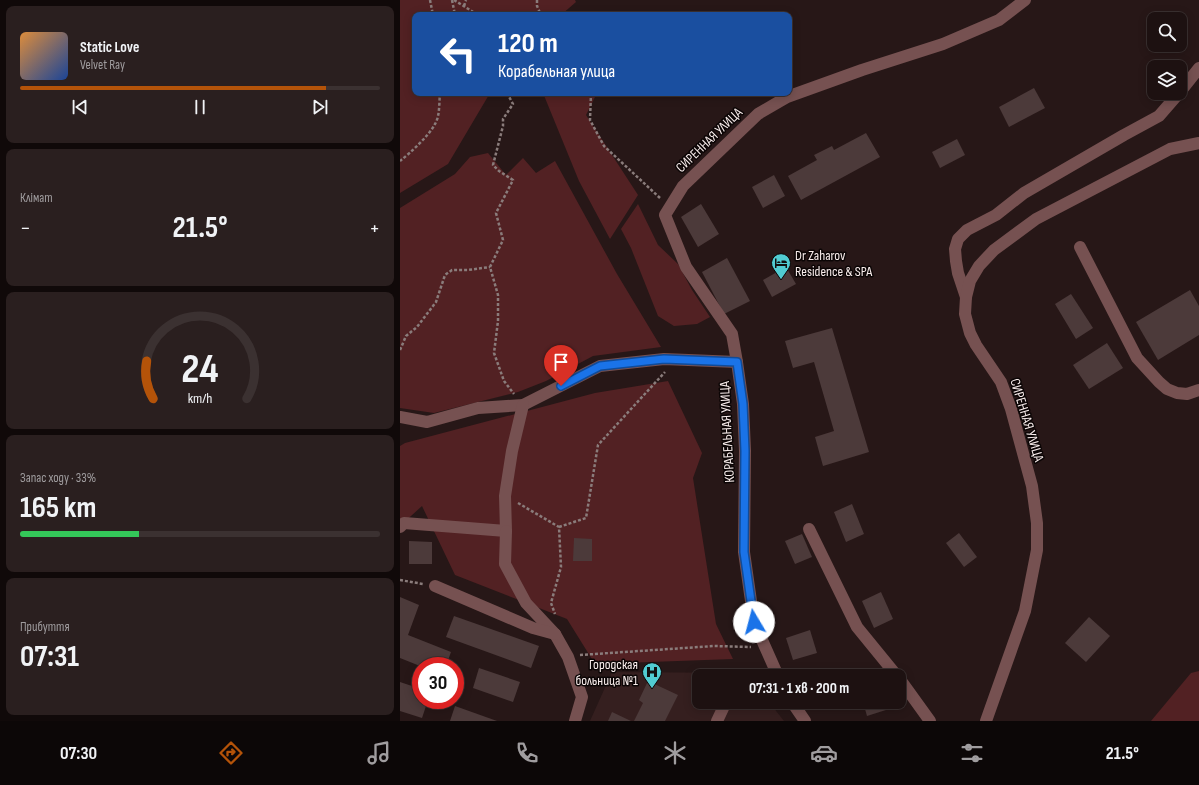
<!DOCTYPE html>
<html lang="uk">
<meta charset="utf-8">
<style>
body{margin:0;font-family:"Sofia Sans Condensed",sans-serif;background:#2a1f1f;color:#f1f3f6;height:100vh;display:flex;flex-direction:column;font-size:15px;white-space:nowrap}
*{box-sizing:border-box;margin:0}
p{font-size:13px;color:#a09d9f}
.icon{flex:none;width:22px;height:22px;fill:none;stroke:currentColor;stroke-width:2;stroke-linecap:round;stroke-linejoin:round}
.map{position:relative;flex:1;overflow:hidden}
.details{display:flex;flex-direction:column;gap:6px;padding:6px;background:#100909;width:400px}
.details>*{flex:none}
.hud{position:absolute;left:12px;top:12px;width:380px;height:84px;border-radius:8px;box-shadow:0 2px 10px #0003,0 0 0 1px #3b3131;background:#1a4fa0;color:#fff;overflow:hidden}
.controls{position:absolute;left:747px;top:12px;display:grid;gap:8px}
.controls a{display:grid;place-items:center;width:40px;height:40px;border-radius:8px;background:#1d1111;box-shadow:0 2px 10px #0003,0 0 0 1px #3b3131;font-size:20px}
.speed{position:absolute;left:12px;top:657px;display:flex;gap:8px;font-size:20px;font-weight:700;text-align:center}
.speed>*{display:grid;place-content:center;width:52px;height:52px;border-radius:50%;background:#1d1111;box-shadow:0 2px 10px #0003,0 0 0 1px #3b3131;line-height:1}
.speed .limit{border:6px solid #d22;background:#fff;color:#111}
.pin{position:absolute;display:grid;place-items:center;width:34px;height:34px;color:#fff;margin:-41px -17px;border-radius:50% 50% 50% 0;rotate:-45deg;box-shadow:0 0 4px #0007}
.pin .icon{rotate:45deg}
.me{position:absolute;width:44px;margin:-22px;rotate:352deg;stroke-linejoin:round;filter:drop-shadow(0 0 3px #0008)}
.turn{display:flex;align-items:center;gap:14px;height:84px;padding:0 20px;font-size:18px}
.turn .icon{width:52px;height:52px;stroke-width:2.5}
.turn b{display:block;font-size:28px;line-height:34px}
.big{font-size:30px;font-weight:700;line-height:1.1}
.details .widget{flex:1;display:flex;flex-direction:column;justify-content:center;gap:6px;min-width:0;padding:0 14px;border-radius:8px;background:#2a1f1f}
.details .dial{align-items:center;gap:0}
.dial svg{height:104px;overflow:visible;fill:none;stroke:#3b3131;stroke-width:7;stroke-linecap:round;text-anchor:middle}
.dial text{fill:#f1f3f6;stroke:none}
.song{display:flex;align-items:center;gap:12px}
.cover{width:48px;height:48px;border-radius:6px;background:linear-gradient(135deg,hsl(30 70% 55%),hsl(220 70% 35%))}
.played{height:4px;border-radius:2px;background:linear-gradient(90deg,#b45309 85%,#3b3131 85%)}
.keys{display:flex;justify-content:space-around;direction:ltr}
.heat{display:flex;justify-content:space-between;align-items:center;font-size:22px;direction:ltr}
.charge{height:6px;border-radius:3px;background:linear-gradient(90deg,#34c759 33%,#3b3131 0)}
.trip{position:absolute;left:292px;top:669px;width:214px;height:40px;border-radius:8px;background:#1d1111;box-shadow:0 2px 10px #0003,0 0 0 1px #3b3131;font-weight:700;line-height:40px;text-align:center}
.tabs{display:flex;height:64px;justify-content:space-around;align-items:center;background:#0c0707;color:#a09d9f}
.tabs .icon{width:28px;height:28px}
.tabs .selected{color:#b45309}
.tabs b{font-size:18px;color:#f1f3f6}
main{display:flex;flex:1;min-height:0}
.map>svg:first-child{display:block}
.built{fill:#351f1f}
.green{fill:#522123}
.building{fill:#4c3a3a}
.lines{fill:none;stroke-linecap:round;stroke-linejoin:round}
.path{stroke:#8a7c7b;stroke-width:2.5;stroke-dasharray:3 2;stroke-linecap:butt}
.minor{stroke:#765151;stroke-width:12}
.route-casing{stroke:#114b97;stroke-width:10}
.route{stroke:#1a73e8;stroke-width:7}
.labels{text-anchor:middle;dominant-baseline:central;stroke-width:3;stroke-linejoin:round;paint-order:stroke}
.street-label{font-size:14px;fill:#faeeed;stroke:#0b0505}
.poi-label{font-size:14px;fill:#faeeed;stroke:#0b0505;text-anchor:start}
</style>
<main>
<section class="details">
<div class="widget">
<div class="song"><i class="cover"></i><div><b>Static Love</b><p>Velvet Ray</p></div></div>
<div class="played"></div>
<div class="keys"><svg class="icon" aria-label="previous" viewBox="0 0 24 24"><path d="M18 5L8 12l10 7zM5 5v14"/></svg><svg class="icon" aria-label="pause" viewBox="0 0 24 24"><path d="M8 5v14M16 5v14"/></svg><svg class="icon" aria-label="next" viewBox="0 0 24 24"><path d="M6 5l10 7-10 7zM19 5v14"/></svg></div>
</div>
<div class="widget"><p>Клімат</p>
<div class="heat"><a>−</a><b class="big">21.5°</b><a>+</a></div>
</div>
<div class="widget dial"><svg viewBox="0 0 100 80">
<path d="M14 69A42 42 0 1 1 86 69"/>
<path d="M14 69A42 42 0 0 1 9 40" stroke="#b45309"/>
<text x="50" y="56" font-size="32" font-weight="700">24</text>
<text x="50" y="72" font-size="11">km/h</text>
</svg></div>
<div class="widget"><p>Запас ходу · 33%</p><b class="big">165 km</b><div class="charge"></div></div>
<div class="widget"><p>Прибуття</p><b class="big">07:31</b></div>
</section>
<div class="map">
<svg width="799" height="721" viewBox="0 0 799 721">
<rect width="100%" height="100%" fill="#271717"/>
<!-- built -->
<polygon class="built" points="212,672 347,673 349,676 299,676 299,702 369,702 384,721 190,721"/>
<!-- green -->
<g class="green">
<polygon points="0,0 175,0 176,2 161,15 15,15 15,93 90,93 48,164 0,193"/>
<polygon points="143,93 197,93 186,115 238,195 210,239 179,181"/>
<polygon points="88,153 106,175 123,158 136,173 155,161 217,274 261,347 193,356 146,381 118,392 34,413 0,408 0,208 55,174 70,157"/>
<polygon points="238,204 258,245 278,264 292,290 310,317 297,324 274,326 258,316 231,248 221,229"/>
<polygon points="268,381 302,453 293,478 316,624 333,659 195,664 167,619 55,575 22,506 0,526 0,446 5,443 195,393"/>
<polygon points="799,671 799,721 751,721 791,673"/>
</g>
<!-- building -->
<g class="building">
<polygon points="634,88 645,108 609,127 599,107"/>
<polygon points="466,133 480,157 401,200 388,176 417,160 414,155 432,146 434,150"/>
<polygon points="557,139 565,155 540,168 532,152"/>
<polygon points="374,175 385,196 363,208 352,187"/>
<polygon points="301,204 319,234 298,247 281,217"/>
<polygon points="327,258 350,301 324,314 302,272"/>
<polygon points="386,267 396,284 372,297 363,280"/>
<polygon points="790,290 799,306 799,335 758,360 736,322"/>
<polygon points="671,294 693,328 676,339 655,304"/>
<polygon points="432,328 469,452 423,466 415,437 434,431 414,362 393,368 385,341"/>
<polygon points="707,343 723,368 689,389 673,365"/>
<polygon points="452,504 464,534 446,542 434,512"/>
<polygon points="559,533 577,557 564,567 546,543"/>
<polygon points="402,534 412,557 395,564 385,541"/>
<polygon points="174,538 192,539 192,561 173,561"/>
<polygon points="9,541 32,542 32,564 9,564"/>
<polygon points="481,592 493,619 474,628 462,601"/>
<polygon points="0,597 19,605 8,635 51,652 46,666 20,666 0,658"/>
<polygon points="54,616 139,646 131,668 46,637"/>
<polygon points="689,617 710,636 686,662 665,643"/>
<polygon points="410,630 417,653 393,660 386,638"/>
<polygon points="79,668 120,682 113,702 73,688"/>
<polygon points="248,681 278,695 265,721 234,721 243,703 239,700"/>
<polygon points="0,682 21,689 21,700 28,700 22,718 0,711"/>
<polygon points="463,702 487,702 489,709 467,716"/>
<polygon points="55,706 97,721 50,721"/>
<polygon points="212,712 231,721 208,721"/>
</g>
<g class="lines">
<!-- path -->
<g class="path">
<polyline points="30,0 33,15"/>
<polyline points="52,0 55,15"/>
<polyline points="54,0 78,15"/>
<polyline points="137,0 137,6 141,15"/>
<polyline points="64,6 66,0"/>
<polyline points="107,93 113,104 103,119 103,126 93,165 99,171 113,180 96,213 103,240 90,267 98,295 98,321 94,353 104,381 114,394"/>
<polyline points="191,93 190,120 204,146 260,198"/>
<path d="M 0,161 C 10,153 29,136 35,124 C 40,116 39,103 40,93"/>
<polyline points="0,350 6,336 17,327 36,302 45,275 52,270 68,270 90,267"/>
<polyline points="118,503 159,527 161,567 151,603 155,614"/>
<polyline points="159,527 186,518 198,445 265,372"/>
<polyline points="0,580 23,584"/>
<polyline points="180,655 314,646 351,647"/>
</g>
<!-- minor -->
<g class="minor">
<polyline points="780,92 799,68"/>
<polyline points="680,247 737,358 759,382 767,389 777,393 787,394 799,390"/>
<polyline points="566,297 558,273 556,261 555,249 558,239 567,230 596,215 624,193 724,135 759,116 779,93"/>
<polyline points="0,417 27,422 78,408 123,405 200,366 264,359 337,362"/>
<polyline points="0,527 4,523 106,531 105,496 112,451 123,405"/>
<polyline points="409,529 457,627 497,676"/>
<polyline points="106,531 105,564 126,603 155,634 168,657 182,697 175,721"/>
<polyline points="35,586 133,628 155,634"/>
<polyline points="378,676 354,622 344,552 345,451 343,404 337,362 332,334 286,267 265,215 283,186 358,114 387,97 462,70 543,44 599,20 625,0"/>
<polyline points="499,678 530,721"/>
<polyline points="392,702 405,721"/>
<polyline points="317,721 326,702"/>
<polyline points="586,721 625,611 637,550 637,523 632,486 611,409 601,382 576,345 570,333 565,314 566,297 570,281 579,266 594,250 636,219 770,149 799,143"/>
</g>
</g>
<g class="lines">
<defs>
<polyline id="route" points="161,386 200,366 264,359 337,362 343,404 345,451 344,552 354,622"/>
</defs>
<!-- route casing -->
<use href="#route" class="route-casing"/>
<!-- route -->
<use href="#route" class="route"/>
</g>
<!-- icons -->
<defs>
<symbol id="hotel-pin" viewBox="-11 -11 22 30"><path d="M0 17L-7.5 6A9.5 9.5 0 1 1 7.5 6Z" fill="#51ccd2" stroke="#0b0505"/><path d="M-6-4.5h1.5V1H6V5H4.5V3h-9V5H-6ZM-4 0a1.8 1.8 0 1 1 3.6 0ZM.5 0V-2.5h3Q6-2.5 6 0Z" fill="#111"/></symbol>
<symbol id="hospital-pin" viewBox="-11 -11 22 30"><path d="M0 17L-7.5 6A9.5 9.5 0 1 1 7.5 6Z" fill="#51ccd2" stroke="#0b0505"/><path d="M-5-5h3v3.5h4V-5h3V5h-3V1.5h-4V5h-3Z" fill="#111"/></symbol>
</defs>
<g fill-rule="evenodd">
<use href="#hotel-pin" x="370" y="252" width="22" height="30"/>
<use href="#hospital-pin" x="241" y="661" width="22" height="30"/>
</g>
<g class="labels">
<!-- street labels -->
<g class="street-label">
<text transform="translate(309 140) rotate(-44)">СИРЕННАЯ УЛИЦА</text>
<text transform="translate(627 420) rotate(73)">СИРЕННАЯ УЛИЦА</text>
<text transform="translate(327 432) rotate(-93)">КОРАБЕЛЬНАЯ УЛИЦА</text>
</g>
<!-- poi labels -->
<g class="poi-label">
<text x="395" y="255">Dr Zaharov<tspan x="395" dy="16">Residence &amp; SPA</tspan></text>
<text x="238" y="664" text-anchor="end">Городская<tspan x="238" dy="16">больница №1</tspan></text>
</g>
</g>
</svg>
<div class="controls">
<a><svg class="icon" aria-label="search" viewBox="0 0 24 24"><circle cx="10" cy="10" r="6"/><path d="M15 15l6 6"/></svg></a>
<a><svg class="icon" aria-label="layers" viewBox="0 0 24 24"><path d="M12 4l9 5-9 5-9-5zM3 14l9 5 9-5"/></svg></a>
</div>
<div class="speed"><div class="limit">30</div></div>
<div class="pin" style="left:161px;top:386px;background:#d93025"><svg class="icon" aria-label="arrive" viewBox="0 0 24 24"><path d="M6 21V4h12l-3 4 3 4H6"/></svg></div>
<svg class="me" style="left:354px;top:622px" viewBox="-20 -20 40 40"><circle r="19" fill="#fff"/><path d="M0-13L10 11 0 6-10 11z" fill="#1a73e8"/></svg>
<div class="trip">07:31 · 1 хв · 200 m</div>
<div class="hud">
<div class="turn"><svg class="icon" aria-label="left" viewBox="0 0 24 24"><path d="M17 20v-9H6M10 6l-5 5 5 5"/></svg><div><b>120 m</b>Корабельная улица</div></div>
</div>
</div>
</main>
<nav class="tabs">
<b>07:30</b>
<svg class="icon selected" aria-label="directions" viewBox="0 0 24 24"><path d="M12 3l9 9-9 9-9-9zM9 14v-3h6M13 9l2 2-2 2"/></svg>
<svg class="icon" aria-label="music" viewBox="0 0 24 24"><path d="M9 18V5l10-2v13"/><circle cx="6" cy="18" r="3"/><circle cx="16" cy="16" r="3"/></svg>
<svg class="icon" aria-label="phone" viewBox="0 0 24 24"><path d="M5 4h4l2 5-3 2q2 4 5 5l2-3 5 2v4C11 20 4 13 5 4z"/></svg>
<svg class="icon" aria-label="climate" viewBox="0 0 24 24"><path d="M12 3v18M4 7l16 10M4 17L20 7"/></svg>
<svg class="icon" aria-label="car" viewBox="0 0 24 24"><path d="M5 17H2v-5l4-1 3-4h7l3 4 3 1v5h-3M9 17h6M6 11h13"/><circle cx="7" cy="17" r="2"/><circle cx="17" cy="17" r="2"/></svg>
<svg class="icon" aria-label="filters" viewBox="0 0 24 24"><path d="M4 7h16M4 17h16"/><circle cx="9" cy="7" r="2"/><circle cx="15" cy="17" r="2"/></svg>
<b>21.5°</b>
</nav>
